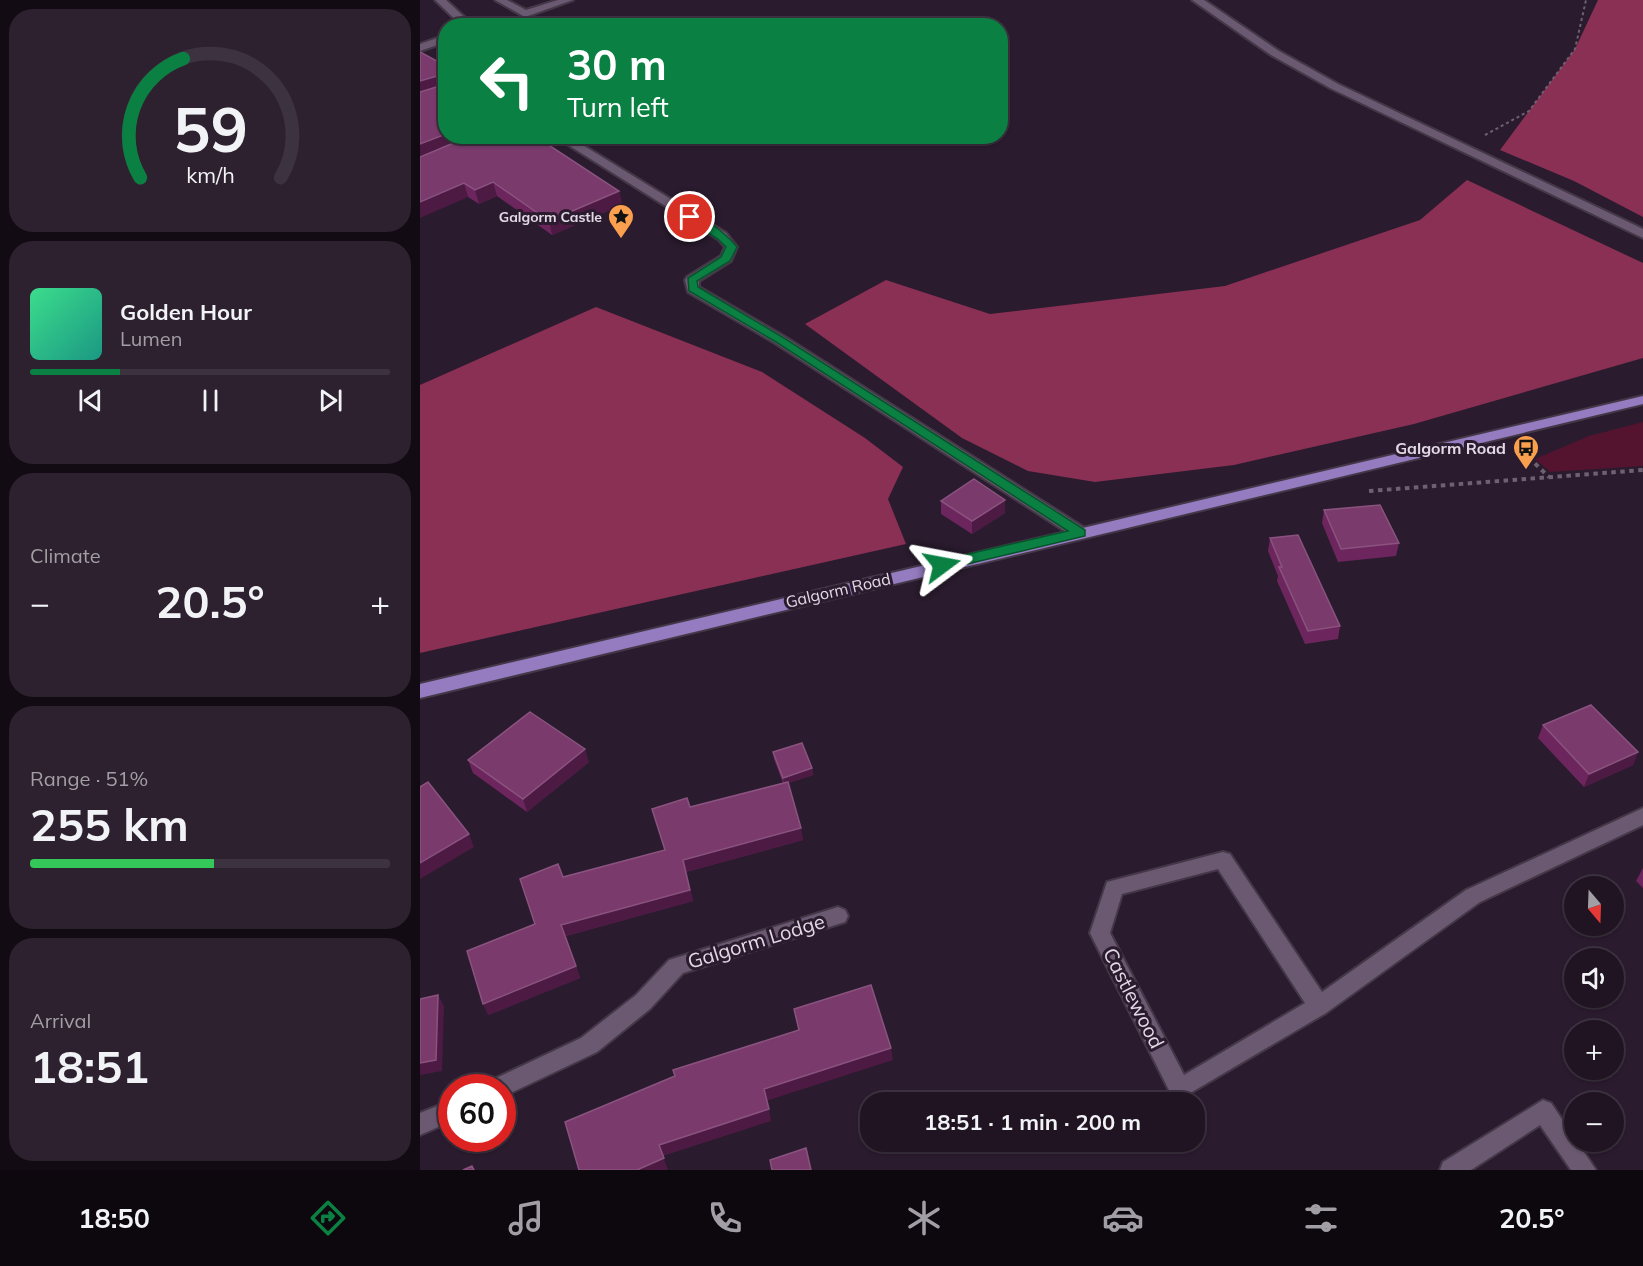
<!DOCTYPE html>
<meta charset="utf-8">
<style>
body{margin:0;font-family:Mulish,sans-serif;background:#2d212f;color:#f1f3f6;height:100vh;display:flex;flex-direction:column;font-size:22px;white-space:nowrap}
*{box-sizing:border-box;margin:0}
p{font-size:20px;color:#a29ea5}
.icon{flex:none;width:33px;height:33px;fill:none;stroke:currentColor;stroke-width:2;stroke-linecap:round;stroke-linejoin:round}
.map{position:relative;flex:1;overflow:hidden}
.details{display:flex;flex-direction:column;gap:9px;padding:9px;background:#120b13;width:420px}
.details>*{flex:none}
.hud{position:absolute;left:18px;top:18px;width:570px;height:126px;border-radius:24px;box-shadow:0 2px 4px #0004,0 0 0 2px #3d3340;background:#0b8043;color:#fff;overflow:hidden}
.needle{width:39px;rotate:161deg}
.fabs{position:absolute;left:1144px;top:876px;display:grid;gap:12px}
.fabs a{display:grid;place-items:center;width:60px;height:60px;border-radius:50%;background:#201422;box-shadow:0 2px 4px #0004,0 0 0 2px #3d3340;font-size:30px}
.speed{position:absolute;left:18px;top:1074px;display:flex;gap:12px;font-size:30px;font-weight:700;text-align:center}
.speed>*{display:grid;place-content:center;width:78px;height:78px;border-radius:50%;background:#201422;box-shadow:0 2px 4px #0004,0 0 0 2px #3d3340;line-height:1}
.speed .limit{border:9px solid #d22;background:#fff;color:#111}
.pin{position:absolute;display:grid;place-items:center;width:51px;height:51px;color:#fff;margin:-26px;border:3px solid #fff;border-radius:50%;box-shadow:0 2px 6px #0007}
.me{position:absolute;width:66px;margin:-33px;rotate:77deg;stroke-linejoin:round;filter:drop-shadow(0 0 4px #0008)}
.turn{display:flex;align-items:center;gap:21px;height:126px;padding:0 30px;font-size:27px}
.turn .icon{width:78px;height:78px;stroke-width:2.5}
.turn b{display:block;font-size:42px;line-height:51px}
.big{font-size:45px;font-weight:700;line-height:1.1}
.details .widget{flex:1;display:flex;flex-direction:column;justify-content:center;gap:9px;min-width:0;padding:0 21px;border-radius:24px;background:#2d212f}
.details .dial{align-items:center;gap:0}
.dial svg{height:156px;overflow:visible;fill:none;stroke:#3d3340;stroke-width:7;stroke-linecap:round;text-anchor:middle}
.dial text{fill:#f1f3f6;stroke:none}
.song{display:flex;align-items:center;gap:18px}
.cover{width:72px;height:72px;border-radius:9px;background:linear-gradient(135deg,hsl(150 70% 55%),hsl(170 70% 35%))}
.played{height:6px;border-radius:3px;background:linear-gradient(90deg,#0b8043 25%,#3d3340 25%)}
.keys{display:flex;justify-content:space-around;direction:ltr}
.heat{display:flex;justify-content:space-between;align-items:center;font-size:33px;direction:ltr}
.charge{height:9px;border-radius:4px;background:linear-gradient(90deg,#34c759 51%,#3d3340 0)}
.trip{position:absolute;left:440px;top:1092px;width:345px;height:60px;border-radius:24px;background:#201422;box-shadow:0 2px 4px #0004,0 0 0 2px #3d3340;font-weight:700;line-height:60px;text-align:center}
.menu{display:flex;height:96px;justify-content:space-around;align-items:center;background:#0d080e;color:#a29ea5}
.menu .icon{width:42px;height:42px}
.menu .current{color:#0b8043}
.menu b{font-size:27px;color:#f1f3f6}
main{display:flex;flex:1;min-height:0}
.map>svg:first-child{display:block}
.green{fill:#54142f}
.forest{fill:#893054}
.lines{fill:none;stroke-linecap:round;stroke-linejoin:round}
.service-casing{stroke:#443848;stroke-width:4}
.minor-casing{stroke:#443848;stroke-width:4}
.primary-casing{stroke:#443848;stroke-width:4}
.path-far1{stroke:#6e6172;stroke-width:2;stroke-dasharray:3 3;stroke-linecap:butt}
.path{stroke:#6e6172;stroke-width:4;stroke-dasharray:4.5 4.5;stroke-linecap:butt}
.service{fill:#6a5970;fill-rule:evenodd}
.minor{fill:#6a5970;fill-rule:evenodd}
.primary{fill:#957bbf;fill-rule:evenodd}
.wall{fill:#6d265d}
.shaded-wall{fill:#4d1a44}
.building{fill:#7a3a6c;stroke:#8a537f;stroke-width:1.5}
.route{fill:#0b8043;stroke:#07532c;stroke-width:1.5}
.labels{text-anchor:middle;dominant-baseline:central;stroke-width:6;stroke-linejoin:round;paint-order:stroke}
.far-poi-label{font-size:14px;font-weight:bold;fill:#e3d9e6;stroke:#2a1b2e;text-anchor:end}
.poi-label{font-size:16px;font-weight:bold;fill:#e3d9e6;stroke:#2a1b2e;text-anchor:end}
.street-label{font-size:16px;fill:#e3d9e6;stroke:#2a1b2e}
.near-street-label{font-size:20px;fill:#e3d9e6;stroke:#2a1b2e}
</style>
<main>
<section class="details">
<div class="widget dial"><svg viewBox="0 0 100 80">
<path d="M14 69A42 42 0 1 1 86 69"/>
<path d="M14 69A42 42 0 0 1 36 8" stroke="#0b8043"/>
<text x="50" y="56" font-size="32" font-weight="700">59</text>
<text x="50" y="72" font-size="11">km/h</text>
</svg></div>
<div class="widget">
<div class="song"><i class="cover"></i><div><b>Golden Hour</b><p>Lumen</p></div></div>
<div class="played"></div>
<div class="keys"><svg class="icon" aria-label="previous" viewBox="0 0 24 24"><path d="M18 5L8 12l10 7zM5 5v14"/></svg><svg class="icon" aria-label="pause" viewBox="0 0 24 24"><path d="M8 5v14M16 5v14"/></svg><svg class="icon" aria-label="next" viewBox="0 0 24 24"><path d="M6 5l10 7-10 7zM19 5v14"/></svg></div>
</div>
<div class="widget"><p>Climate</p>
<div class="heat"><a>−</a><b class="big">20.5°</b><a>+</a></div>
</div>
<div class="widget"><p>Range · 51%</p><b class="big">255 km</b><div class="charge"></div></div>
<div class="widget"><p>Arrival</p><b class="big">18:51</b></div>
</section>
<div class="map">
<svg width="1223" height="1170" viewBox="0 0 1223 1170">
<rect width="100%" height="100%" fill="#2a1b2e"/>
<!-- green -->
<polygon class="green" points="1223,422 1223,466 1130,472 1115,459 1169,436"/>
<!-- forest -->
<g class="forest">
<polygon points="1178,0 1223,0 1223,217 1154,181 1080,150 1155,49"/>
<polygon points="1047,180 1223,263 1223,358 994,424 814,465 675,482 608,471 542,438 385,324 466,280 570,314 805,286 1000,220"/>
<polygon points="176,307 342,372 445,438 483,467 468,499 486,544 0,653 0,385"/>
</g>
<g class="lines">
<defs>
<g id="service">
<polygon points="15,0 26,0 54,26 42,26"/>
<polygon points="75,0 87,0 106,10 138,0 153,0 105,17"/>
<polygon points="772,0 784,0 859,51 918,84 1223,229 1223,238 910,88 851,55"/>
<polygon points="26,35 26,42 0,51 0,44"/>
<polygon points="134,136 148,136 306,233 317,247 311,261 279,281 279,287 365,337 666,529 668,533 666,537 654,537 355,343 268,292 265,280 267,277 301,256 305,247 298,239"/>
</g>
<g id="minor">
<path d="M 1223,808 L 1223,825 L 1060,902 L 906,1013 L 760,1099 L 752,1096 L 670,933 L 687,882 L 803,852 L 810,854 L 902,992 L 1046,890 ZM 798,869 L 885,1003 L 764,1075 L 690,933 L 702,894 Z"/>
<polygon points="418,907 425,910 428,916 425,922 263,973 230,1009 177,1052 82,1097 82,1088 67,1088 70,1081 161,1038 216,995 249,960"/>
<polygon points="32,1100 32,1121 0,1135 0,1113"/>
<polygon points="1123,1100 1131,1103 1176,1170 1151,1170 1120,1125 1051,1170 1020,1170 1023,1162"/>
</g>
<polygon id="primary" points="1223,396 1223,404 0,698 0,684"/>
</defs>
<!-- service casing -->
<use href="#service" class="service-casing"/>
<!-- minor casing -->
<use href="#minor" class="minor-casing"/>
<!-- primary casing -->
<use href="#primary" class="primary-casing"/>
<!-- path-far1 -->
<polyline class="path-far1" points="1065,135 1109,111 1155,49 1166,0"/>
<!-- path -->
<g class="path">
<polyline points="1102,451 1129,477"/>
<polyline points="949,491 1223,470"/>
</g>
<!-- service -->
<use href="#service" class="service"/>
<!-- minor -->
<use href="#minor" class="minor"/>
<!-- primary -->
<use href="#primary" class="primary"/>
</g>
<!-- wall -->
<g class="wall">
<polygon points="26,136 121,136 122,141 199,191 202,205 132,235 77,196 59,204 48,197"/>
<polygon points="521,501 585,513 552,534 521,514"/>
<polygon points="904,510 979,543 976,556 918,562 902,523"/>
<polygon points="850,538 920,626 918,639 885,644 857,581 858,576 848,551"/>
<polygon points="1123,725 1218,752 1213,765 1164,787 1118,738"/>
<polygon points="353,752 392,768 393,775 368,783 383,840 266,872 273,901 146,936 160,978 68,1015 115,924 143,877 245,850 232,809 270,807 363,783 354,759"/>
<polygon points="48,760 169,762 107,812 53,773"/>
<polygon points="1223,868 1223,888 1216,881"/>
</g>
<!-- shaded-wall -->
<g class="shaded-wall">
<polygon points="26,67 26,88 0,96 0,81 19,70"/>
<polygon points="26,134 26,136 59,136 0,160 0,144"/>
<polygon points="73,182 77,196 59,204 55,190"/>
<polygon points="44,183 48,197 0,218 0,202"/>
<polygon points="199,191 202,205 132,235 129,221"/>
<polygon points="585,500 585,513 552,534 552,521"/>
<polygon points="165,749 169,762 107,812 103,799"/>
<polygon points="1218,752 1213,765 1164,787 1169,774"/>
<polygon points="392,768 393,775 364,784 363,778"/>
<polygon points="381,828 383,840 266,872 273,901 146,936 160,978 68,1015 63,1004 141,925 263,860"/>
<polygon points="49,834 54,847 0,879 0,863"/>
<polygon points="18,995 24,1006 22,1071 0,1075 0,1063"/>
<polygon points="471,1048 473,1060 346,1101 344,1089"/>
<polygon points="349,1109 351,1121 243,1156 248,1170 217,1170 239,1145"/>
<polygon points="501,1142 520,1142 494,1150 493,1144"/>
</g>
<!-- building -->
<g class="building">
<polygon points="0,52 26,66 26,67 19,70 26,74 26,134 0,144 0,92 23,85 24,74 0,81"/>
<polygon points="50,136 115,136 199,191 129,221 73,182 55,190 44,183 0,202 0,157"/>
<polygon points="554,479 585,500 552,521 521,501"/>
<polygon points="960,505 979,543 921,549 904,510"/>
<polygon points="878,535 920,626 888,631 859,567 862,567 850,538"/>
<polygon points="1171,705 1218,752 1169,774 1123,725"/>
<polygon points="110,712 165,749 103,799 48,760"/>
<polygon points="382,743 392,768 363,778 353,752"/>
<polygon points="8,782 49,834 0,863 0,787"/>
<polygon points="368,782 381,828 263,860 270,890 141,925 156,966 63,1004 47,951 115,924 100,879 138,864 143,877 245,850 232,809 267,798 270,807"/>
<polygon points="451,985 471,1048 344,1089 349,1109 239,1145 244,1158 217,1170 159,1170 145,1122 255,1076 253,1070 379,1030 374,1009"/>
<polygon points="18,995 16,1060 0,1063 0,999"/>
<polygon points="515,1092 519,1102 484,1102"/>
<polygon points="386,1148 391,1170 352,1170 350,1160"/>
<polygon points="52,1166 54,1170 43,1170"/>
</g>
<!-- route -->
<path class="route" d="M 266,215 C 282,213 307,235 317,247 L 310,261 L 277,281 L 278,287 L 364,338 L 665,530 L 665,536 L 522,570 L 518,568 L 516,565 L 522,560 L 648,531 L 356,342 L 269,291 L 268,278 L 301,257 L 306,247 L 298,239 L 266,219 Z"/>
<!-- icons -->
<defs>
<symbol id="sight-pin" viewBox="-11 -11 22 30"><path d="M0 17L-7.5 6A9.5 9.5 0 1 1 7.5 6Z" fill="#fa9f4e" stroke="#2a1b2e"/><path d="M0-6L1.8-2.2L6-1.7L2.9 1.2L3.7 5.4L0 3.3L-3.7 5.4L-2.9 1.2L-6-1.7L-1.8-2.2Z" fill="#111"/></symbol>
<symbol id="bus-pin" viewBox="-11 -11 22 30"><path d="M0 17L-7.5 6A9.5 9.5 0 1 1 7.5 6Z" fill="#fa9f4e" stroke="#2a1b2e"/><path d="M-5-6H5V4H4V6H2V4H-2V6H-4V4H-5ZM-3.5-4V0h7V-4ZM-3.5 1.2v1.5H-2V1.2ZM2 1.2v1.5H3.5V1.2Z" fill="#111"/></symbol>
</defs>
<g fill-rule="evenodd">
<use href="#sight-pin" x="186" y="202" width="30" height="40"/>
<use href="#bus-pin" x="1091" y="433" width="30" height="40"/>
</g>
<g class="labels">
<!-- far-poi labels -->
<g class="far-poi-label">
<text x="182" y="217">Galgorm Castle</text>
</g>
<!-- poi labels -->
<g class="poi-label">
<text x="1086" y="448">Galgorm Road</text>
</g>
<!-- street labels -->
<g class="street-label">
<text transform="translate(418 590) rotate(-13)">Galgorm Road</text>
</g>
<!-- near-street labels -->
<g class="near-street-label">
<text transform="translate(336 941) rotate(-17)">Galgorm Lodge</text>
<text transform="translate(714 998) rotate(63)">Castlewood</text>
</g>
</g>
</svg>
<div class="fabs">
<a><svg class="needle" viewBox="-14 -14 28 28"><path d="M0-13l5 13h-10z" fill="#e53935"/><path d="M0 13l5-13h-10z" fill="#a29ea5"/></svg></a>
<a><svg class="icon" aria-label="sound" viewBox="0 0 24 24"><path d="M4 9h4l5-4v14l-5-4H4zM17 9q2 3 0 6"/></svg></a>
<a>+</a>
<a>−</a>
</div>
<div class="speed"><div class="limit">60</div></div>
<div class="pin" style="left:270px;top:217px;background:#d93025"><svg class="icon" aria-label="arrive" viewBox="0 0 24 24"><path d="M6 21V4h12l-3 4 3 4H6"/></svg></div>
<svg class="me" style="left:522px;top:565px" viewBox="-20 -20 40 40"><path d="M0-17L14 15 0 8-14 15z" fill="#0b8043" stroke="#fff" stroke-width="4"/></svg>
<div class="trip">18:51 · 1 min · 200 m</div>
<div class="hud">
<div class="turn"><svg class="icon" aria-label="left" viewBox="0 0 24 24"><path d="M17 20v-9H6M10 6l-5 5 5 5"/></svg><div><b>30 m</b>Turn left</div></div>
</div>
</div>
</main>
<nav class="menu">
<b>18:50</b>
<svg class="icon current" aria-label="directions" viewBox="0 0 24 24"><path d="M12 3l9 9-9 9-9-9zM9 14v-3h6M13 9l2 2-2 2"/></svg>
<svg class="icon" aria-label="music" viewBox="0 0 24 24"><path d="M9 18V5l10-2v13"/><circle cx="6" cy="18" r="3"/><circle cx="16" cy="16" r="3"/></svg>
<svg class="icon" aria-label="phone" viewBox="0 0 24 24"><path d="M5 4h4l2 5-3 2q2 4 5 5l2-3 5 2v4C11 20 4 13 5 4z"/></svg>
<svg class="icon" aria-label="climate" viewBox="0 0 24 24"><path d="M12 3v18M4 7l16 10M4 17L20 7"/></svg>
<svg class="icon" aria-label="car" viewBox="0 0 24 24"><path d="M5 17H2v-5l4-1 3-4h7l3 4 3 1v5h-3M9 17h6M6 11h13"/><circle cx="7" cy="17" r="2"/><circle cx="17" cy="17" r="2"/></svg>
<svg class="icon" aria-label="filters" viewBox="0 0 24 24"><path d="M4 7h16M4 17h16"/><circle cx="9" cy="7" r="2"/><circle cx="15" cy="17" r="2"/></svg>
<b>20.5°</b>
</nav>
